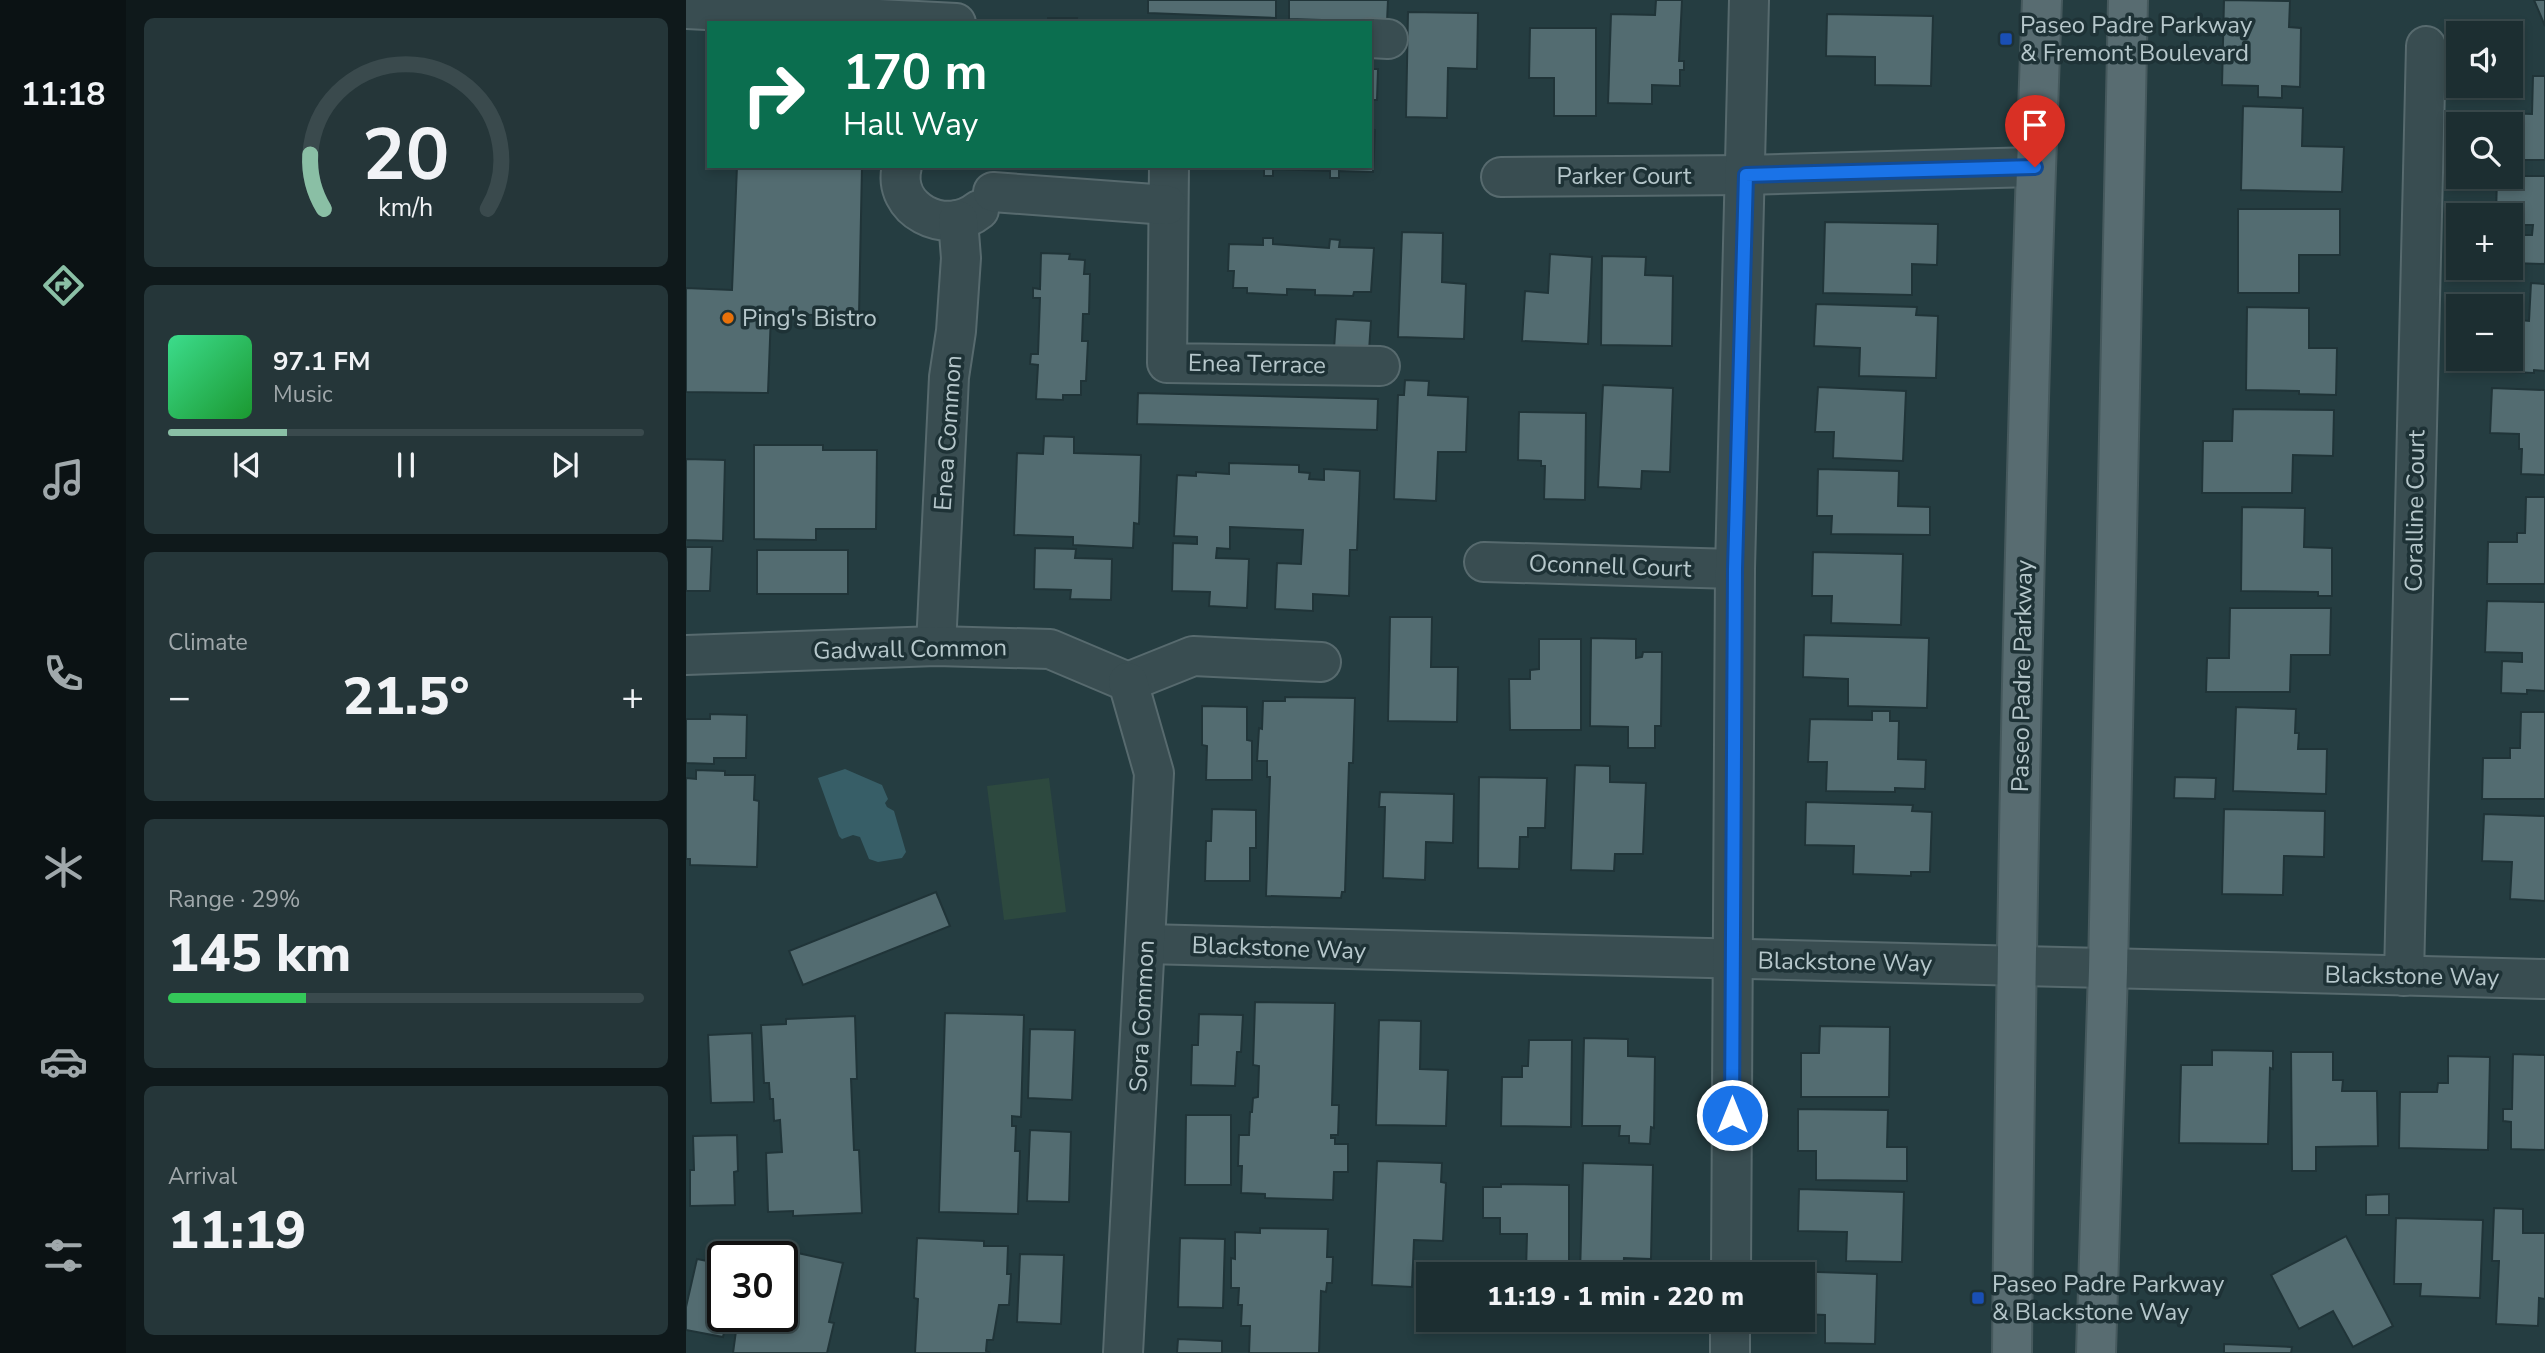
<!DOCTYPE html>
<meta charset="utf-8">
<style>
body{margin:0;font-family:"Nunito Sans",sans-serif;background:#253639;color:#f1f3f6;height:100vh;display:flex;flex-direction:column;font-size:26px;white-space:nowrap}
*{box-sizing:border-box;margin:0}
p{font-size:23px;color:#a0a8ab}
.icon{flex:none;width:38px;height:38px;fill:none;stroke:currentColor;stroke-width:2;stroke-linecap:round;stroke-linejoin:round}
.map{position:relative;flex:1;overflow:hidden}
.details{display:flex;flex-direction:column;gap:18px;padding:18px;background:#0f191b;width:560px}
.details>*{flex:none}
.guide{position:absolute;left:21px;top:21px;width:665px;height:147px;border-radius:0px;box-shadow:0 4px 10px #0003,0 0 0 2px #3a4a4d;background:#0b6e4f;color:#fff;overflow:hidden}
.buttons{position:absolute;left:1760px;top:21px;display:grid;gap:14px}
.buttons a{display:grid;place-items:center;width:77px;height:77px;border-radius:0px;background:#1c2e31;box-shadow:0 4px 10px #0003,0 0 0 2px #3a4a4d;font-size:35px}
.speed{position:absolute;left:21px;top:1241px;display:flex;gap:14px;font-size:35px;font-weight:700;text-align:center}
.speed>*{display:grid;place-content:center;width:91px;height:91px;border-radius:50%;background:#1c2e31;box-shadow:0 4px 10px #0003,0 0 0 2px #3a4a4d;line-height:1}
.speed .limit{border:4px solid #111;border-radius:10px;background:#fff;color:#111}
.pin{position:absolute;display:grid;place-items:center;width:60px;height:60px;color:#fff;margin:-72px -30px;border-radius:50% 50% 50% 0;rotate:-45deg;box-shadow:0 0 7px #0007}
.pin .icon{rotate:45deg}
.me{position:absolute;width:77px;margin:-38px;rotate:0deg;stroke-linejoin:round;filter:drop-shadow(0 0 5px #0008)}
.turn{display:flex;align-items:center;gap:24px;height:147px;padding:0 21px;font-size:32px}
.turn .icon{width:91px;height:91px;stroke-width:2.5}
.turn b{display:block;font-size:49px;line-height:60px}
.big{font-size:52px;font-weight:800;line-height:1.1}
.details .tile{flex:1;display:flex;flex-direction:column;justify-content:center;gap:10px;min-width:0;padding:0 24px;border-radius:10px;background:#253639}
.details .dial{align-items:center;gap:0}
.dial svg{height:182px;overflow:visible;fill:none;stroke:#3a4a4d;stroke-width:7;stroke-linecap:round;text-anchor:middle}
.dial text{fill:#f1f3f6;stroke:none}
.song{display:flex;align-items:center;gap:21px}
.cover{width:84px;height:84px;border-radius:10px;background:linear-gradient(135deg,hsl(150 70% 55%),hsl(130 70% 35%))}
.played{height:7px;border-radius:4px;background:linear-gradient(90deg,#8abfa5 25%,#3a4a4d 25%)}
.keys{display:flex;justify-content:space-around;direction:ltr}
.heat{display:flex;justify-content:space-between;align-items:center;font-size:38px;direction:ltr}
.charge{height:10px;border-radius:5px;background:linear-gradient(90deg,#34c759 29%,#3a4a4d 0)}
.trip{position:absolute;left:730px;top:1262px;width:399px;height:70px;border-radius:0px;background:#1c2e31;box-shadow:0 4px 10px #0003,0 0 0 2px #3a4a4d;font-weight:800;line-height:70px;text-align:center}
main{display:flex;flex:1;min-height:0}
.tab-bar{display:flex;flex-direction:column;width:126px;justify-content:space-around;align-items:center;background:#0b1214;color:#a0a8ab}
.tab-bar .icon{width:49px;height:49px}
.tab-bar .on{color:#8abfa5}
.tab-bar b{font-size:32px;color:#f1f3f6}
.map>svg:first-child{display:block}
.green{fill:#2d493f}
.water{fill:#375e67}
.building{fill:#536c71;stroke:#203438;stroke-width:2}
.lines{fill:none;stroke-linecap:round;stroke-linejoin:round}
.minor-casing{stroke:#576a6e;stroke-width:42}
.major-casing{stroke:#46595d;stroke-width:42}
.minor{stroke:#394d51;stroke-width:38}
.major{stroke:#586c71;stroke-width:38}
.route-casing{stroke:#114b97;stroke-width:18}
.route{stroke:#1a73e8;stroke-width:12}
.transit-dot{fill:#1a4fb4;stroke:#1e3236;stroke-width:2.5}
.food-dot{fill:#e8710a;stroke:#1e3236;stroke-width:2.5}
.labels{text-anchor:middle;dominant-baseline:central;stroke-width:7;stroke-linejoin:round;paint-order:stroke}
.poi-label{font-size:24px;fill:#b6c7cb;stroke:#1e3236;text-anchor:start}
.street-label{font-size:24px;fill:#b6c7cb;stroke:#1e3236}
</style>
<main>
<nav class="tab-bar">
<b>11:18</b>
<svg class="icon on" aria-label="directions" viewBox="0 0 24 24"><path d="M12 3l9 9-9 9-9-9zM9 14v-3h6M13 9l2 2-2 2"/></svg>
<svg class="icon" aria-label="music" viewBox="0 0 24 24"><path d="M9 18V5l10-2v13"/><circle cx="6" cy="18" r="3"/><circle cx="16" cy="16" r="3"/></svg>
<svg class="icon" aria-label="phone" viewBox="0 0 24 24"><path d="M5 4h4l2 5-3 2q2 4 5 5l2-3 5 2v4C11 20 4 13 5 4z"/></svg>
<svg class="icon" aria-label="climate" viewBox="0 0 24 24"><path d="M12 3v18M4 7l16 10M4 17L20 7"/></svg>
<svg class="icon" aria-label="car" viewBox="0 0 24 24"><path d="M5 17H2v-5l4-1 3-4h7l3 4 3 1v5h-3M9 17h6M6 11h13"/><circle cx="7" cy="17" r="2"/><circle cx="17" cy="17" r="2"/></svg>
<svg class="icon" aria-label="filters" viewBox="0 0 24 24"><path d="M4 7h16M4 17h16"/><circle cx="9" cy="7" r="2"/><circle cx="15" cy="17" r="2"/></svg>
</nav>
<section class="details">
<div class="tile dial"><svg viewBox="0 0 100 80">
<path d="M14 69A42 42 0 1 1 86 69"/>
<path d="M14 69A42 42 0 0 1 8 45" stroke="#8abfa5"/>
<text x="50" y="56" font-size="32" font-weight="700">20</text>
<text x="50" y="72" font-size="11">km/h</text>
</svg></div>
<div class="tile">
<div class="song"><i class="cover"></i><div><b>97.1 FM</b><p>Music</p></div></div>
<div class="played"></div>
<div class="keys"><svg class="icon" aria-label="previous" viewBox="0 0 24 24"><path d="M18 5L8 12l10 7zM5 5v14"/></svg><svg class="icon" aria-label="pause" viewBox="0 0 24 24"><path d="M8 5v14M16 5v14"/></svg><svg class="icon" aria-label="next" viewBox="0 0 24 24"><path d="M6 5l10 7-10 7zM19 5v14"/></svg></div>
</div>
<div class="tile"><p>Climate</p>
<div class="heat"><a>−</a><b class="big">21.5°</b><a>+</a></div>
</div>
<div class="tile"><p>Range · 29%</p><b class="big">145 km</b><div class="charge"></div></div>
<div class="tile"><p>Arrival</p><b class="big">11:19</b></div>
</section>
<div class="map">
<svg width="1859" height="1353" viewBox="0 0 1859 1353">
<rect width="100%" height="100%" fill="#253d41"/>
<!-- green -->
<polygon class="green" points="363,778 380,912 318,920 301,786"/>
<!-- water -->
<polygon class="water" points="159,769 196,785 202,799 199,803 201,807 208,811 220,852 216,858 192,862 183,859 174,837 167,835 156,839 153,836 132,778"/>
<!-- building -->
<g class="building">
<polygon points="462,0 590,0 590,18 462,13"/>
<polygon points="603,0 702,0 701,22 603,19"/>
<polygon points="970,0 996,0 993,61 998,61 998,70 994,70 994,86 966,85 966,104 922,103 925,14 969,15"/>
<polygon points="1538,0 1604,1 1603,27 1615,28 1614,87 1596,86 1596,98 1572,97 1572,86 1536,85"/>
<polygon points="1848,0 1859,0 1859,26"/>
<polygon points="722,12 792,13 791,69 762,68 761,118 720,117"/>
<polygon points="1141,14 1247,16 1245,86 1189,85 1189,57 1140,56"/>
<polygon points="362,18 391,18 390,23 362,23"/>
<polygon points="844,28 910,28 910,116 868,116 868,78 843,78"/>
<polygon points="684,69 692,69 691,100 684,100"/>
<polygon points="1847,76 1859,76 1859,160 1825,160 1825,124 1817,124 1817,113 1846,114"/>
<polygon points="1557,106 1617,108 1616,146 1658,147 1656,192 1555,190"/>
<polygon points="684,129 689,130 687,172 653,171 653,178 644,178 644,171 587,169 587,176 578,176 578,169 542,168 684,166"/>
<polygon points="51,166 176,166 173,316 85,314 82,393 0,392 0,288 46,290"/>
<polygon points="1825,172 1828,172 1828,176 1859,176 1859,264 1825,263 1826,235 1846,235 1847,225 1825,225 1825,215 1810,215 1811,177 1825,177"/>
<polygon points="1552,209 1654,209 1654,255 1613,255 1613,293 1552,293"/>
<polygon points="1139,222 1252,224 1251,265 1226,264 1226,295 1137,293"/>
<polygon points="716,232 757,233 756,282 780,284 778,339 712,337"/>
<polygon points="577,238 587,238 587,244 643,248 644,239 654,240 653,247 688,248 685,292 668,292 667,296 629,295 629,290 601,289 601,295 561,293 561,288 547,288 548,271 542,271 543,244 577,245"/>
<polygon points="355,253 384,254 383,259 399,260 398,274 404,274 403,314 397,314 396,341 402,341 400,381 395,381 395,395 377,395 377,400 350,399 352,365 344,364 345,354 352,354 354,298 347,298 347,288 354,289"/>
<polygon points="864,254 906,257 902,344 836,341 839,291 862,293"/>
<polygon points="916,256 960,257 959,275 987,276 986,346 915,345"/>
<polygon points="1845,283 1859,284 1859,371 1848,370 1848,373 1805,371 1806,359 1825,359 1825,330 1833,330 1834,320 1843,321"/>
<polygon points="1130,304 1231,307 1230,315 1252,316 1250,378 1173,376 1174,348 1128,346"/>
<polygon points="1561,307 1623,308 1623,348 1651,348 1650,395 1613,394 1613,391 1560,390"/>
<polygon points="650,319 685,321 683,351 648,349"/>
<polygon points="719,380 743,381 742,395 782,397 780,452 752,452 750,501 708,499 712,395 718,395"/>
<polygon points="917,385 987,388 984,472 956,471 955,489 912,487"/>
<polygon points="1132,387 1220,391 1217,461 1147,458 1148,432 1129,432"/>
<polygon points="1806,388 1859,390 1859,475 1835,474 1836,449 1833,449 1833,434 1804,433"/>
<polygon points="452,393 692,399 691,430 451,424"/>
<polygon points="1547,409 1648,410 1647,456 1607,455 1606,493 1516,493 1517,441 1546,441"/>
<polygon points="833,412 900,413 899,500 858,499 859,466 855,466 855,461 832,460"/>
<polygon points="358,436 388,437 388,453 455,455 453,524 448,523 447,548 387,545 387,537 328,535 331,453 357,454"/>
<polygon points="68,445 137,445 137,450 191,450 190,529 130,529 130,540 68,539"/>
<polygon points="0,459 39,460 37,541 0,540"/>
<polygon points="543,463 613,465 613,472 624,473 623,479 638,480 638,469 674,471 671,550 664,550 663,596 627,594 627,611 589,609 591,563 615,564 617,530 544,527 544,549 531,548 530,558 563,559 561,608 523,606 524,592 486,591 487,543 511,544 511,537 488,536 491,475 510,476 510,472 543,474"/>
<polygon points="1132,469 1213,471 1212,506 1244,507 1244,535 1145,534 1146,516 1131,516"/>
<polygon points="1840,497 1859,497 1859,584 1801,584 1802,542 1831,542 1831,533 1839,533"/>
<polygon points="1556,507 1619,508 1618,547 1646,548 1646,596 1632,596 1632,592 1555,591"/>
<polygon points="0,547 26,547 24,591 0,591"/>
<polygon points="349,548 390,549 389,558 426,559 425,600 384,599 385,590 348,589"/>
<rect x="71" y="550" width="91" height="44"/>
<polygon points="1127,552 1217,554 1215,625 1145,623 1146,596 1126,596"/>
<polygon points="1801,601 1859,602 1859,691 1841,690 1841,694 1815,693 1816,661 1836,662 1836,653 1799,652"/>
<polygon points="1544,608 1645,608 1644,655 1605,655 1604,692 1520,692 1521,658 1543,658"/>
<polygon points="704,617 746,617 745,667 772,667 771,722 702,721"/>
<polygon points="1118,635 1243,638 1241,708 1162,706 1162,679 1117,677"/>
<polygon points="905,638 950,639 950,658 956,657 957,652 976,652 975,726 969,726 969,748 942,748 942,727 904,726"/>
<polygon points="853,639 895,639 895,730 824,730 823,679 844,679 844,670 853,669"/>
<polygon points="599,697 669,698 667,763 663,763 659,892 656,892 655,898 580,896 584,777 581,777 581,761 571,761 573,728 576,729 577,701 599,701"/>
<polygon points="516,706 561,707 561,740 566,741 566,780 520,780 521,746 516,745"/>
<polygon points="1550,707 1610,709 1609,733 1613,733 1612,749 1641,749 1640,794 1547,791"/>
<polygon points="1186,711 1204,711 1204,721 1213,721 1212,759 1240,760 1239,789 1209,788 1209,792 1140,791 1141,762 1122,762 1124,719 1186,720"/>
<polygon points="1835,712 1859,712 1859,799 1796,799 1797,758 1824,758 1824,748 1834,748"/>
<polygon points="24,714 61,715 60,758 28,758 28,764 0,763 0,719 24,719"/>
<polygon points="889,765 924,766 924,782 960,783 957,854 929,854 928,871 885,870"/>
<polygon points="10,770 39,771 39,775 69,775 68,800 73,801 71,867 4,865 4,859 0,859 0,778 10,779"/>
<polygon points="793,777 861,778 859,828 842,828 842,837 834,837 833,869 792,868"/>
<polygon points="1489,777 1530,778 1529,799 1488,798"/>
<polygon points="694,792 768,794 767,843 740,842 739,880 697,878 699,807 693,807"/>
<polygon points="1120,802 1227,805 1226,811 1246,812 1244,872 1225,872 1225,876 1167,874 1168,846 1119,845"/>
<polygon points="526,809 570,810 570,848 564,848 564,881 519,881 520,841 525,841"/>
<polygon points="1538,809 1639,811 1638,857 1598,856 1597,895 1536,894"/>
<polygon points="1798,814 1859,816 1859,901 1824,899 1826,862 1796,861"/>
<polygon points="250,892 264,926 117,985 103,951"/>
<polygon points="569,1002 649,1003 646,1105 653,1105 652,1135 645,1135 645,1138 649,1138 649,1144 662,1144 662,1172 648,1172 647,1200 579,1198 579,1194 555,1193 556,1166 552,1166 553,1135 563,1135 564,1112 566,1112 567,1098 572,1097 573,1066 567,1065"/>
<polygon points="259,1013 338,1015 335,1117 326,1116 326,1126 330,1126 329,1151 334,1151 332,1214 253,1212"/>
<polygon points="513,1014 557,1015 555,1052 551,1052 549,1086 505,1085 506,1045 512,1045"/>
<polygon points="169,1016 171,1079 165,1079 168,1150 173,1150 176,1213 107,1216 107,1211 82,1212 80,1153 96,1152 94,1120 88,1121 87,1099 84,1099 83,1083 78,1083 75,1025 100,1024 100,1019"/>
<polygon points="693,1020 735,1021 734,1069 762,1070 760,1126 690,1125"/>
<polygon points="1134,1026 1204,1027 1203,1097 1115,1097 1115,1053 1133,1053"/>
<polygon points="344,1029 389,1030 386,1100 342,1098"/>
<polygon points="66,1033 68,1102 25,1103 22,1035"/>
<polygon points="898,1038 942,1039 942,1056 969,1057 968,1128 965,1127 964,1144 943,1143 943,1136 933,1136 934,1126 896,1126"/>
<polygon points="843,1040 886,1040 885,1127 815,1126 816,1077 836,1077 836,1066 842,1066"/>
<polygon points="1526,1050 1587,1051 1587,1069 1584,1068 1582,1144 1493,1143 1495,1065 1526,1065"/>
<polygon points="1605,1052 1647,1052 1647,1080 1657,1080 1656,1091 1691,1091 1692,1146 1630,1147 1630,1171 1606,1171"/>
<polygon points="1827,1054 1859,1055 1859,1150 1825,1149 1825,1122 1817,1121 1817,1109 1826,1109"/>
<polygon points="1762,1056 1804,1057 1802,1150 1713,1148 1714,1092 1751,1092 1752,1083 1762,1083"/>
<polygon points="1112,1109 1202,1110 1201,1147 1221,1147 1221,1181 1130,1180 1130,1151 1112,1151"/>
<polygon points="500,1115 545,1115 545,1185 499,1185"/>
<polygon points="344,1130 385,1132 383,1202 341,1201"/>
<polygon points="51,1135 52,1171 48,1172 49,1205 4,1206 4,1170 8,1170 7,1136"/>
<polygon points="691,1161 756,1163 755,1182 760,1183 757,1241 728,1240 726,1287 686,1285"/>
<polygon points="897,1163 967,1165 965,1259 938,1258 937,1274 894,1274"/>
<polygon points="815,1184 883,1185 883,1272 840,1272 841,1234 814,1234 814,1218 797,1218 797,1187 815,1187"/>
<polygon points="1113,1189 1218,1192 1216,1262 1160,1261 1161,1232 1112,1231"/>
<polygon points="1703,1194 1703,1215 1680,1215 1680,1195"/>
<polygon points="1808,1208 1837,1209 1837,1233 1859,1233 1859,1299 1853,1298 1852,1326 1810,1324 1813,1261 1806,1261"/>
<polygon points="1710,1218 1797,1220 1794,1298 1734,1296 1735,1284 1708,1284"/>
<polygon points="574,1228 642,1229 641,1257 647,1257 646,1283 641,1283 640,1292 635,1291 633,1353 563,1353 564,1326 555,1326 556,1305 552,1305 553,1288 545,1288 545,1258 549,1259 549,1232 574,1233"/>
<polygon points="1660,1236 1707,1326 1667,1347 1647,1311 1613,1329 1585,1275"/>
<polygon points="231,1238 298,1241 298,1246 322,1246 321,1274 325,1274 323,1305 313,1305 307,1340 301,1340 300,1351 304,1353 229,1353 232,1299 228,1298"/>
<polygon points="494,1238 539,1239 537,1308 492,1307"/>
<polygon points="80,1246 157,1263 143,1322 148,1323 141,1353 47,1353 52,1316 96,1316 96,1256 78,1256"/>
<polygon points="334,1254 378,1255 375,1324 331,1322"/>
<polygon points="11,1259 37,1264 37,1316 42,1316 37,1337 0,1330 0,1307"/>
<polygon points="1102,1271 1191,1274 1189,1344 1139,1343 1139,1315 1116,1314 1116,1274 1102,1274"/>
<polygon points="492,1339 536,1341 536,1353 491,1353"/>
<polygon points="1538,1344 1606,1347 1605,1353 1538,1353"/>
</g>
<g class="lines">
<defs>
<g id="minor">
<polyline points="0,9 270,23"/>
<polyline points="684,38 702,39"/>
<path d="M 216,166 C 205,210 260,237 293,210"/>
<polyline points="483,166 481,363 694,366"/>
<polyline points="815,177 1060,175 1349,167"/>
<polyline points="307,192 481,205"/>
<polyline points="798,562 1049,569"/>
<polyline points="250,646 263,377 270,331 275,258 272,220"/>
<polyline points="0,655 250,646 364,649 442,682"/>
<polyline points="442,682 507,656 635,662"/>
<polyline points="460,944 1859,979"/>
<polyline points="1718,976 1740,46"/>
<polyline points="1045,1274 1049,569 1063,0"/>
<polyline points="437,1353 468,773 442,682"/>
<polyline points="1044,1353 1044,1320"/>
</g>
<g id="major">
<path d="M 1326,1353 C 1330,902 1339,451 1356,0"/>
<polyline points="1410,1353 1422,970 1442,0"/>
</g>
</defs>
<!-- minor casing -->
<use href="#minor" class="minor-casing"/>
<!-- major casing -->
<use href="#major" class="major-casing"/>
<!-- minor -->
<use href="#minor" class="minor"/>
<!-- major -->
<use href="#major" class="major"/>
</g>
<g class="lines">
<defs>
<polyline id="route" points="1046,1115 1049,569 1060,175 1349,167"/>
</defs>
<!-- route casing -->
<use href="#route" class="route-casing"/>
<!-- route -->
<use href="#route" class="route"/>
</g>
<!-- markers -->
<g class="transit-dot">
<rect x="1313" y="32" width="14" height="14" rx="3.5"/>
<rect x="1285" y="1291" width="14" height="14" rx="3.5"/>
</g>
<circle class="food-dot" cx="42" cy="318" r="7"/>
<g class="labels">
<!-- poi labels -->
<g class="poi-label">
<text x="1334" y="25">Paseo Padre Parkway<tspan x="1334" dy="28">&amp; Fremont Boulevard</tspan></text>
<text x="56" y="318">Ping's Bistro</text>
<text x="1306" y="1284">Paseo Padre Parkway<tspan x="1306" dy="28">&amp; Blackstone Way</tspan></text>
</g>
<!-- street labels -->
<g class="street-label">
<text x="938" y="176">Parker Court</text>
<text transform="translate(571 364) rotate(1)">Enea Terrace</text>
<text transform="translate(262 433) rotate(-86)">Enea Common</text>
<text transform="translate(1729 511) rotate(-89)">Coralline Court</text>
<text transform="translate(924 566) rotate(2)">Oconnell Court</text>
<text transform="translate(224 649) rotate(-1)">Gadwall Common</text>
<text transform="translate(1336 676) rotate(-89)">Paseo Padre Parkway</text>
<text transform="translate(593 948) rotate(2)">Blackstone Way</text>
<text transform="translate(1159 962) rotate(1)">Blackstone Way</text>
<text transform="translate(1726 976) rotate(1)">Blackstone Way</text>
<text transform="translate(456 1016) rotate(-87)">Sora Common</text>
</g>
</g>
</svg>
<div class="buttons">
<a><svg class="icon" aria-label="sound" viewBox="0 0 24 24"><path d="M4 9h4l5-4v14l-5-4H4zM17 9q2 3 0 6"/></svg></a>
<a><svg class="icon" aria-label="search" viewBox="0 0 24 24"><circle cx="10" cy="10" r="6"/><path d="M15 15l6 6"/></svg></a>
<a>+</a>
<a>−</a>
</div>
<div class="speed"><div class="limit">30</div></div>
<div class="pin" style="left:1349px;top:167px;background:#d93025"><svg class="icon" aria-label="arrive" viewBox="0 0 24 24"><path d="M6 21V4h12l-3 4 3 4H6"/></svg></div>
<svg class="me" style="left:1046px;top:1115px" viewBox="-20 -20 40 40"><circle r="17" fill="#1a73e8" stroke="#fff" stroke-width="3"/><path d="M0-11L8 9 0 5-8 9z" fill="#fff"/></svg>
<div class="trip">11:19 · 1 min · 220 m</div>
<div class="guide">
<div class="turn"><svg class="icon" aria-label="right" viewBox="0 0 24 24"><path d="M7 20v-9h11M14 6l5 5-5 5"/></svg><div><b>170 m</b>Hall Way</div></div>
</div>
</div>
</main>
